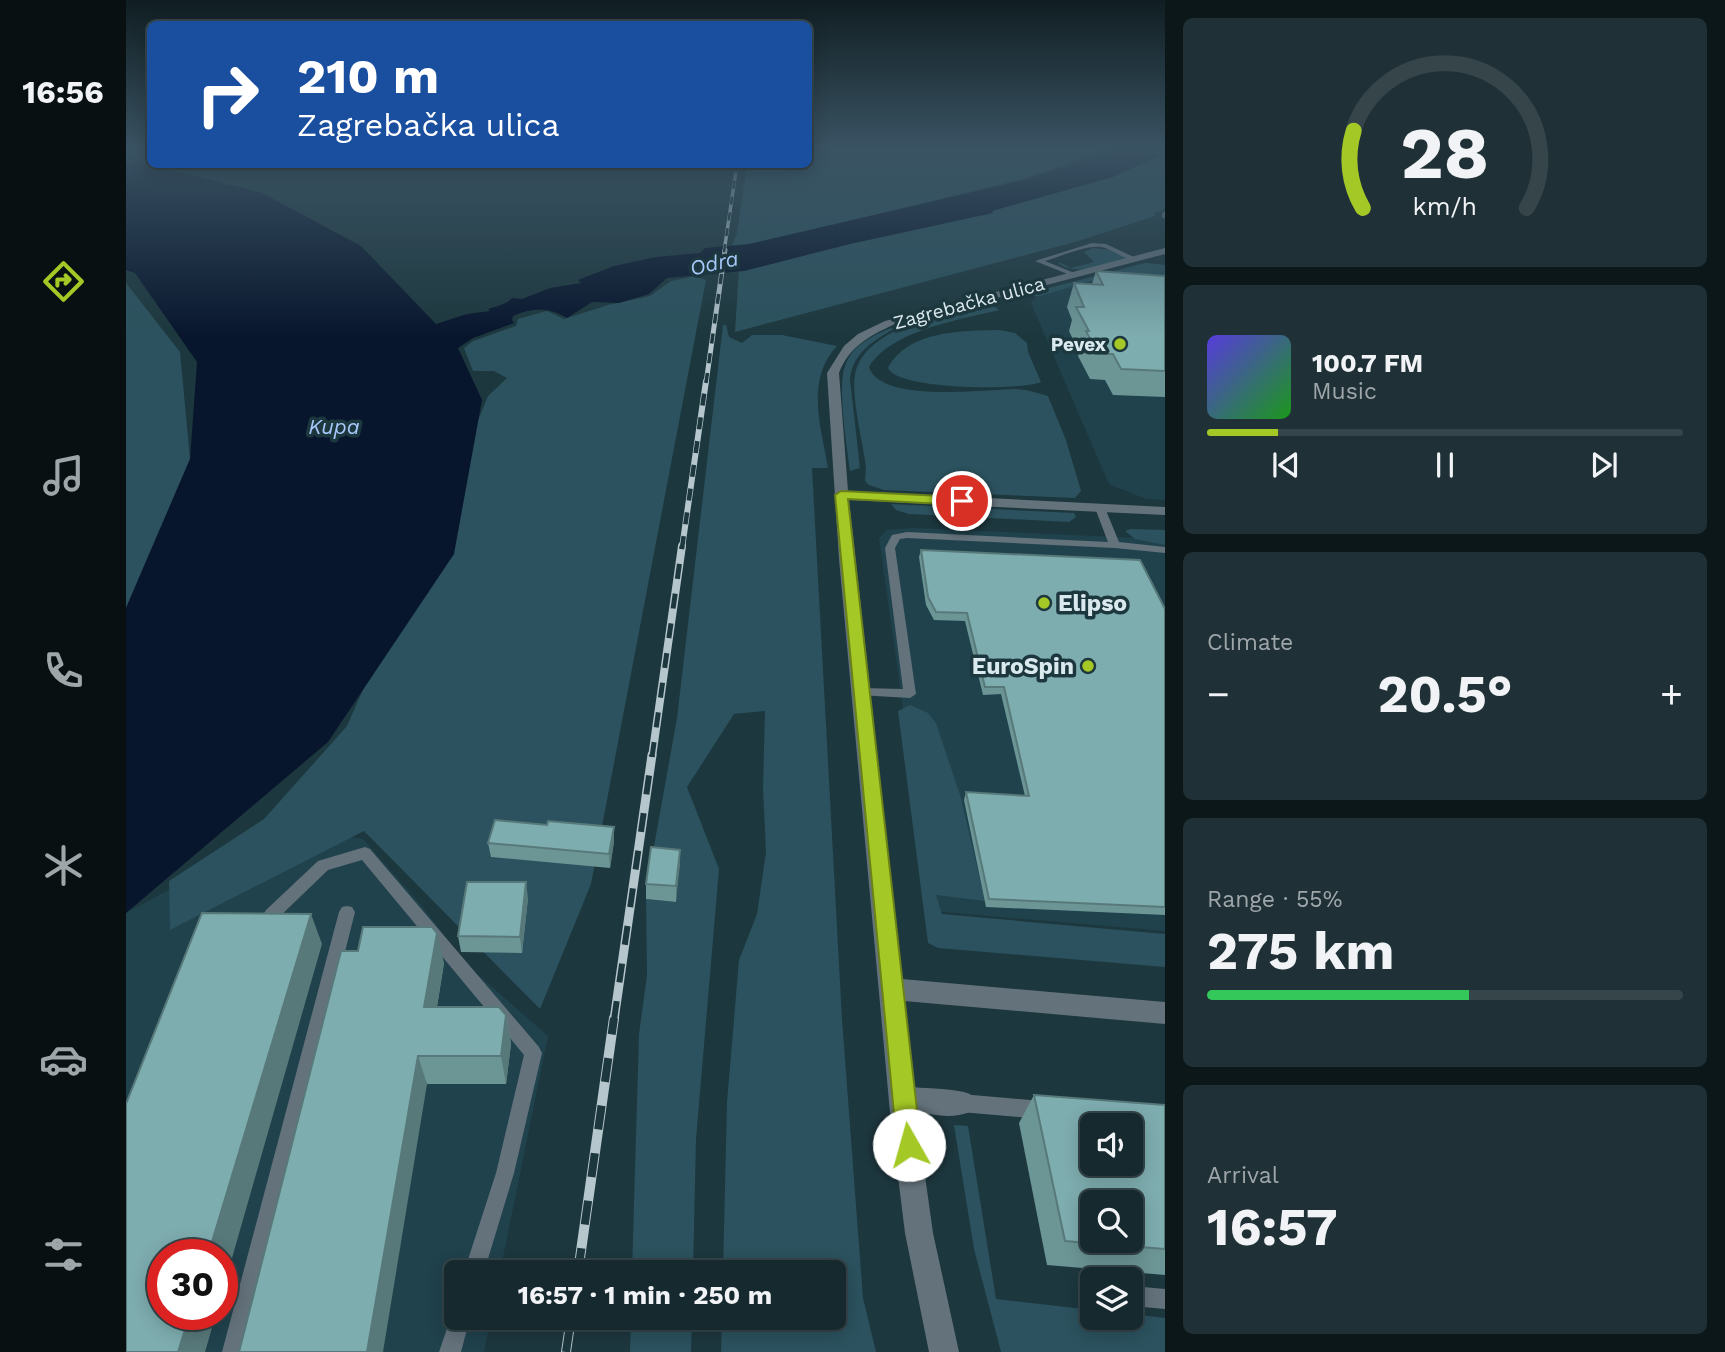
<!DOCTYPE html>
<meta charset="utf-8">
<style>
body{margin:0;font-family:"Work Sans",sans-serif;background:#1f3136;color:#f1f3f6;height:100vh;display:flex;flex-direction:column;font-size:26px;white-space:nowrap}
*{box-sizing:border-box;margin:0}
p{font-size:23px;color:#9ea6aa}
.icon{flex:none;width:38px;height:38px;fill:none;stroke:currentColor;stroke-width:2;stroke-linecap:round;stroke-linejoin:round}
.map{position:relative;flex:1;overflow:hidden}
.details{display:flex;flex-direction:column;gap:18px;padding:18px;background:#0c1719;width:560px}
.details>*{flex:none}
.top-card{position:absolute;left:21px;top:21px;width:665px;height:147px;border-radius:10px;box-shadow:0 4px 18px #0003,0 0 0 2px #35454a;background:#1a4fa0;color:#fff;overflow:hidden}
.tools{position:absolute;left:954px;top:1113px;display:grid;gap:14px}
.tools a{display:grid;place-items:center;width:63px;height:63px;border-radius:10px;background:#16292e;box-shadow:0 4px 18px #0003,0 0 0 2px #35454a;font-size:35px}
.speed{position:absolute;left:21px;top:1239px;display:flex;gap:14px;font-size:35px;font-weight:700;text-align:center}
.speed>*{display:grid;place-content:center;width:91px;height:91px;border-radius:50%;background:#16292e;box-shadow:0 4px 18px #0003,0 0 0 2px #35454a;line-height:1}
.speed .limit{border:10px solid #d22;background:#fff;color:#111}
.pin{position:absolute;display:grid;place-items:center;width:60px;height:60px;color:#fff;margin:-30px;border:4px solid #fff;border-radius:50%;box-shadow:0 2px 7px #0007}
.me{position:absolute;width:77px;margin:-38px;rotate:353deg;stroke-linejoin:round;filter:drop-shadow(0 0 5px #0008)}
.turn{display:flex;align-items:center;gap:24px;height:147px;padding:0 35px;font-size:32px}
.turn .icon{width:91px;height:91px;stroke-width:2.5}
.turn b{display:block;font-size:49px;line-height:60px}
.big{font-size:52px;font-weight:700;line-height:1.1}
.details .tile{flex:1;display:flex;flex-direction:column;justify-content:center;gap:10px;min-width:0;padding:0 24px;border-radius:10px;background:#1f3136}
.details .dial{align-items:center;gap:0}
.dial svg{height:182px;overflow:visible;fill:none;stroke:#35454a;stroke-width:7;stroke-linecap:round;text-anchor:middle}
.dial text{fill:#f1f3f6;stroke:none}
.song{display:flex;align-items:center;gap:21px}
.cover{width:84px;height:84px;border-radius:10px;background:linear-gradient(135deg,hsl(250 70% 55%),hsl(120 70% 35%))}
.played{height:7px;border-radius:4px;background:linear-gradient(90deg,#a4c825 15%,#35454a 15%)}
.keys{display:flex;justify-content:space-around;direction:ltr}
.heat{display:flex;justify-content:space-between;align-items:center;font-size:38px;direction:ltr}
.charge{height:10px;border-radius:5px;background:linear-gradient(90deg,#34c759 55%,#35454a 0)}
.trip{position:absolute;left:318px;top:1260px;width:402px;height:70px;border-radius:10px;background:#16292e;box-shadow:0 4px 18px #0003,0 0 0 2px #35454a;font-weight:700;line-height:70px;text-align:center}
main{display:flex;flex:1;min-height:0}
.tab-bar{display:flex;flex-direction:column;width:126px;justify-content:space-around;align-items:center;background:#091012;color:#9ea6aa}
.tab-bar .icon{width:49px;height:49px}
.tab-bar .active{color:#a4c825}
.tab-bar b{font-size:32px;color:#f1f3f6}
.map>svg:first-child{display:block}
.built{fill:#20424d;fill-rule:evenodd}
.green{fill:#2b525e}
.water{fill:#08162d}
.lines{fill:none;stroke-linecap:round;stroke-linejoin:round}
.service{fill:#64727c;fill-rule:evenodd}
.minor{fill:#64727c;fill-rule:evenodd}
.rail-far5-casing{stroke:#b5c6cc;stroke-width:3.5}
.rail-far4-casing{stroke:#b5c6cc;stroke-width:5}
.rail-far3-casing{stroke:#b5c6cc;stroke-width:6}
.rail-far2-casing{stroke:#b5c6cc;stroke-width:8}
.rail-far1-casing{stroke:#b5c6cc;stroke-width:9}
.rail-casing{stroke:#b5c6cc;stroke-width:10}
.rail-far5{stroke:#1d373e;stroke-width:2.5;stroke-dasharray:8;stroke-linecap:butt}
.rail-far4{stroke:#1d373e;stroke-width:3.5;stroke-dasharray:10;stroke-linecap:butt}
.rail-far3{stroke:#1d373e;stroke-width:4.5;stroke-dasharray:12;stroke-linecap:butt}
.rail-far2{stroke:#1d373e;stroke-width:5;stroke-dasharray:15;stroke-linecap:butt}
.rail-far1{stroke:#1d373e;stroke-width:6;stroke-dasharray:19;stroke-linecap:butt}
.rail{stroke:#1d373e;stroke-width:8;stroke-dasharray:24;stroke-linecap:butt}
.wall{fill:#6c9596}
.shaded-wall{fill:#58797a}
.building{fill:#7eadaf;stroke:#58797a;stroke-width:2;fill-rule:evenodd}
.route{fill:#a4c825;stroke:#6b8218;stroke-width:2}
.poi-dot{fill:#a4c825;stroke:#1d373e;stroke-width:2.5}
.labels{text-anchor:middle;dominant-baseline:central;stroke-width:7;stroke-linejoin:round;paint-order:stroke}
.far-street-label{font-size:19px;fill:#dae9ee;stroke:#1d373e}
.far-poi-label{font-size:19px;font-weight:bold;fill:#dae9ee;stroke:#1d373e;text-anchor:end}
.far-water-label{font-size:21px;font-style:italic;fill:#a8c9fc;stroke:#1d373e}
.poi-label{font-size:23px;font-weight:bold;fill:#dae9ee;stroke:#1d373e;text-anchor:start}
</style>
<main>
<nav class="tab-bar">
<b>16:56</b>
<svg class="icon active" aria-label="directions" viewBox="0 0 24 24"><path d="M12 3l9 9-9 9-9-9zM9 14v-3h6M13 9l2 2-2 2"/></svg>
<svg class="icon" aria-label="music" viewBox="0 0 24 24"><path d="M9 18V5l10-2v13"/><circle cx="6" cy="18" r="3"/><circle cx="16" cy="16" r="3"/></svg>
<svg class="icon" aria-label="phone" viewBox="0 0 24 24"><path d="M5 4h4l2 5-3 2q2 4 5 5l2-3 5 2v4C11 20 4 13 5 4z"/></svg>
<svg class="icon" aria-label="climate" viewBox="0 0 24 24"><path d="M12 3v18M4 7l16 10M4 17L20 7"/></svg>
<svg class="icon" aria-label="car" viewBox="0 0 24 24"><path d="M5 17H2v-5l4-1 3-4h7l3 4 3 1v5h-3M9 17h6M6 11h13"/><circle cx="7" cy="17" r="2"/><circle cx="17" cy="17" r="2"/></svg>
<svg class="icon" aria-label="filters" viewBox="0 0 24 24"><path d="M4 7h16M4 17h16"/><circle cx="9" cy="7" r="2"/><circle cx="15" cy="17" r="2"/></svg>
</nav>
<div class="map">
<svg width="1039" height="1352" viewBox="0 0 1039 1352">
<rect width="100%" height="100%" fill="#1d373e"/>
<!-- built -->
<g class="built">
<polygon points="1016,263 1039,268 1039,500 1020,499 983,484 905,303 913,292"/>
<polygon points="788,528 1039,539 1039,931 806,911 753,538 761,530"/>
<path d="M 203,834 L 237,839 L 295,905 L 343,967 L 422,1036 L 374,1272 L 331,1272 L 331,1318 L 365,1318 L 358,1352 L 0,1352 L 0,913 L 70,875 ZM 37,1255 L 96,1255 L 96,1314 L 37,1314 Z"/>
</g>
<!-- green -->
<g class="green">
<polygon points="732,147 932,147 978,150 896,179 632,244 605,248 611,233 621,165 682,164 683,148 698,154"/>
<polygon points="1039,147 1039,209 1029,213 1029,216 949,242 609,332 613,268"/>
<path d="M 967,248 L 985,250 L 1003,258 C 981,263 954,277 933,264 L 933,262 L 945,268 L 968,262 L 958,252 Z"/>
<polygon points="1020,263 1039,265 1039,276 978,277 914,296 902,296 911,291"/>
<polygon points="569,276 580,280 465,884 414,1009 238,831 44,930 43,881 138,819 221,726 306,532 362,396 381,378 368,371 347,371 338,348 347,341 390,326 392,319 421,311 438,319 482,305 524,296 545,281"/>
<polygon points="0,283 54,352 64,459 0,608"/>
<path d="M 856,304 L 865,304 L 873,310 C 833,320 766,330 743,367 C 755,404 860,389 891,389 C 902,390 912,393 922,396 L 940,440 L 955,491 L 949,498 L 758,490 L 743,485 L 739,481 L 740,467 C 737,443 725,397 729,375 C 737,328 818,314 856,304 Z"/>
<path d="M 597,325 L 600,325 L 603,337 L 616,343 L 626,335 L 656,335 L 711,346 C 679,380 695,427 702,468 L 686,468 L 716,1019 L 737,1298 L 750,1352 L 595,1352 L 596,1318 L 709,1318 L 709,1272 L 597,1272 L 601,1102 L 613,960 L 631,914 L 640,852 L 637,788 L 639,711 L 608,714 L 561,787 L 593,869 L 570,1139 L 567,1272 L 506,1272 L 513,1034 L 521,975 L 520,899 L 550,902 L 554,866 L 525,863 L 551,718 Z"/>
<path d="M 765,328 L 768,329 C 748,340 726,354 724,379 L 734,468 L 724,471 C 721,447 711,386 719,366 C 726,345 746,336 765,328 Z"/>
<path d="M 874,330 L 889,333 L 901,343 L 902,352 L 915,382 C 894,391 771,390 762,368 C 782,330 836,331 874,330 Z"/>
<polygon points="765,504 948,513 950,517 943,522 783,514 770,510"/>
<polygon points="1004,529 1039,530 1039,545 1009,539 999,531"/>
<polygon points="784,705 802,713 810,723 835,798 859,901 810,895 816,914 1039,934 1039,967 812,948 802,943 772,711"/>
<polygon points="828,1125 842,1126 870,1299 966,1310 966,1318 1004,1318 1005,1314 1039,1318 1039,1352 875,1352 848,1249"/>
<polygon points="505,1318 566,1318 565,1352 504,1352"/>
</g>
<!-- water -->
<path class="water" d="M 984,147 L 1039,147 L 1039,153 L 987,177 L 866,211 L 867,213 L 724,244 L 618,271 L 541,278 L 523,294 L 493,303 L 466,302 L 441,318 C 422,307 407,307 387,316 L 386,320 L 388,323 L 347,338 L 332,348 L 356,400 L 328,554 L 202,742 L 0,913 L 0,608 L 64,459 L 71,362 L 9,273 L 0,270 L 0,163 L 27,166 L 134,192 L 235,246 L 310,324 L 341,314 L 364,311 L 362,309 C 368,307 381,304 386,298 L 396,299 L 424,288 L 455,283 L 452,280 L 488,266 L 530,257 L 574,253 L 579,248 L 623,244 L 899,180 L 987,151 Z"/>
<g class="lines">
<!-- service -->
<g class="service">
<polygon points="716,147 727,147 707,153 704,151"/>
<polygon points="1039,211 1039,219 1036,217 1036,213"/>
<path d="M 966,243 L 980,244 L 1012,259 C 1001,263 988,249 975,247 C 960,245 933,257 919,261 L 951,274 L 951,276 L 949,277 L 909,261 Z"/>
<polygon points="974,505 979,508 993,542 1039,547 1039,553 989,548 781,538 774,539 769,548 790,694 784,698 732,695 730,692 736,688 777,689 759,548 766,535 781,532 982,542 969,508"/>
<polygon points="239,847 244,849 413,1047 416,1053 388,1173 358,1272 338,1272 370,1173 398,1055 236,860 202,870 150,920 145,921 140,920 137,915 140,910 192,861"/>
<polygon points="221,906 226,907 229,912 118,1352 96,1352 213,912 216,907"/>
<polygon points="835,1094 915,1101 921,1104 924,1110 921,1116 915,1119 835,1112 829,1109 826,1103 829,1097"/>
<polygon points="1017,1287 1039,1289 1039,1309 1017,1307 1010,1304 1007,1297 1010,1290"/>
<polygon points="331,1309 331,1318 344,1318 335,1352 313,1352 327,1311"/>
</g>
<!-- minor -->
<path class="minor" d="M 1039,248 L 1039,254 L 767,325 C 743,336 723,347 713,373 L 722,491 L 1039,507 L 1039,515 L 723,500 L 776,979 L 1039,1002 L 1039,1024 L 778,1001 L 787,1087 C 804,1089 829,1088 844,1094 L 848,1103 L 844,1112 C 826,1119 809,1115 790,1112 L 807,1233 L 833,1352 L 803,1352 L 779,1233 L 764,1112 L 713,559 L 701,373 L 718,346 L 732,334 L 759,321 Z"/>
<defs>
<polyline id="rail-far5" points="598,252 611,164"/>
<polyline id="rail-far4" points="580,383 599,250"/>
<polyline id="rail-far3" points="556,548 580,381"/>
<polyline id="rail-far2" points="526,757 556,546"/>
<polyline id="rail-far1" points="488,1020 526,755"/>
<g id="rail">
<polyline points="452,1272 488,1018"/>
<polyline points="440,1352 445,1318"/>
</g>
</defs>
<!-- rail-far5 casing -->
<use href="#rail-far5" class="rail-far5-casing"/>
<!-- rail-far4 casing -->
<use href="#rail-far4" class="rail-far4-casing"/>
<!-- rail-far3 casing -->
<use href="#rail-far3" class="rail-far3-casing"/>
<!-- rail-far2 casing -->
<use href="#rail-far2" class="rail-far2-casing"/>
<!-- rail-far1 casing -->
<use href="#rail-far1" class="rail-far1-casing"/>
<!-- rail casing -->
<use href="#rail" class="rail-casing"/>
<!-- rail-far5 -->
<use href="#rail-far5" class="rail-far5"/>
<!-- rail-far4 -->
<use href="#rail-far4" class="rail-far4"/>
<!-- rail-far3 -->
<use href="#rail-far3" class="rail-far3"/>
<!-- rail-far2 -->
<use href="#rail-far2" class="rail-far2"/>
<!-- rail-far1 -->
<use href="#rail-far1" class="rail-far1"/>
<!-- rail -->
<use href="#rail" class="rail"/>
</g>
<!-- wall -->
<g class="wall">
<polygon points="970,271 1039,276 1039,397 987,395 979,380 964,379 952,356 953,352 943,331 946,320 941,307 948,283 966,284"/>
<polygon points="795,550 1039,609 1039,915 860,907 838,800 840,792 899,796 875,694 857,695 839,621 808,620 800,605 793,557"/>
<polygon points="488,841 484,868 365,857 362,843"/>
<polygon points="554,850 550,902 520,899 520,884"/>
<polygon points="402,898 396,953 335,952 332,936"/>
<polygon points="232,951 318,963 311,1007 380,1015 385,1044 380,1084 301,1084"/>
<polygon points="908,1095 1039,1105 1039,1275 921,1265 893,1123"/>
</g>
<!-- shaded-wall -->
<g class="shaded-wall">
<polygon points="488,827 488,841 484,868 483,854"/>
<polygon points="554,850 554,866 550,902 550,886"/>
<polygon points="400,882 402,898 396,953 394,937"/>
<polygon points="185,914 196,944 96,1293 96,1255 82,1255"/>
<polygon points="311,933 318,963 306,1036 298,1007"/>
<polygon points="380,1015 385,1044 380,1084 375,1056"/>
<polygon points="292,1056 301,1084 257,1352 241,1352"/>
<polygon points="64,1314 90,1314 79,1352 52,1352"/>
</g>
<!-- building -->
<g class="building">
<polygon points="970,271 1039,276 1039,371 995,369 987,354 972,354 960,331 963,331 950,307 958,307 948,283 977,285"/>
<polygon points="795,550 1014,560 1039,609 1039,907 863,899 840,792 903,796 878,687 859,687 841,613 810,612 802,597"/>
<polygon points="369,820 421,825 422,821 488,827 483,854 362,843"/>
<polygon points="525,847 554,850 550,886 520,884"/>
<polygon points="341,882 400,882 394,937 332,936"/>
<polygon points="76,913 185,914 82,1255 37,1255 37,1314 64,1314 52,1352 0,1352 0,1104"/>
<polygon points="237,927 306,927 311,933 298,1007 373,1007 380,1015 375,1056 292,1056 241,1352 113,1352 215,951 232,951"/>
<path d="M 908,1095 L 1039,1105 L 1039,1249 L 939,1241 ZM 966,1125 L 1004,1125 L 1004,1164 L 966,1164 ZM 966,1202 L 1004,1202 L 1004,1241 L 966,1241 Z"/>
</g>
<!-- sky -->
<linearGradient id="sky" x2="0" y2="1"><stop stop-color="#101e22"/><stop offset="0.44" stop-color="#3a5363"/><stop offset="1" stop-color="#3a5363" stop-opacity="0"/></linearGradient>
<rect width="1039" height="337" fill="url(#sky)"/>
<!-- route -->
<polygon class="route" points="715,491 836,497 843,501 836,505 722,499 795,1145 791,1154 783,1157 774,1154 771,1145 709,495"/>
<!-- markers -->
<g class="poi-dot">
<circle cx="994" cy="344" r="7"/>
<circle cx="918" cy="603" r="7"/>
<circle cx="962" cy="666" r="7"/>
</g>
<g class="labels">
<!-- far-street labels -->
<g class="far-street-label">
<text transform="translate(843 303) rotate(-15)">Zagrebačka ulica</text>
</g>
<!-- far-poi labels -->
<g class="far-poi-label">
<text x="980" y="344">Pevex</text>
</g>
<!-- far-water labels -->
<g class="far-water-label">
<text transform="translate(588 263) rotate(-13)">Odra</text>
<text x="208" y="426">Kupa</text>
</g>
<!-- poi labels -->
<g class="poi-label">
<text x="932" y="603">Elipso</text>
<text x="948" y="666" text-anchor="end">EuroSpin</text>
</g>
</g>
</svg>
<div class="tools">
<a><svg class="icon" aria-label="sound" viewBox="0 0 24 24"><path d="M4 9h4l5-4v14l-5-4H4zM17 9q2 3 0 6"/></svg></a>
<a><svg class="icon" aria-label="search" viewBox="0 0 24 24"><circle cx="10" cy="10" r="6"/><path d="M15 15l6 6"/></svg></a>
<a><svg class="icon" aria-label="layers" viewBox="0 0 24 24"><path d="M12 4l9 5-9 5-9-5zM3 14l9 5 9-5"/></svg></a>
</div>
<div class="speed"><div class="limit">30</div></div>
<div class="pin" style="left:836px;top:501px;background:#d93025"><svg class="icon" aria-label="arrive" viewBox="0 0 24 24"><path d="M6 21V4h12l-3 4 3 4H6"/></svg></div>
<svg class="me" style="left:783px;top:1145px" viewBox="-20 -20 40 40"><circle r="19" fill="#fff"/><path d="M0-13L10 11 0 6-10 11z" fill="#a4c825"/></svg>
<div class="trip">16:57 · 1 min · 250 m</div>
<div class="top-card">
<div class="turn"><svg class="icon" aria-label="right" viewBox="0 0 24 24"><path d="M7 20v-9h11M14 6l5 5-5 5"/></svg><div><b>210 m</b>Zagrebačka ulica</div></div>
</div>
</div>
<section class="details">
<div class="tile dial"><svg viewBox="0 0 100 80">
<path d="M14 69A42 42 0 1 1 86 69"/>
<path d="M14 69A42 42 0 0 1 10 35" stroke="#a4c825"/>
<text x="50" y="56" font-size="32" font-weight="700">28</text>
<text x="50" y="72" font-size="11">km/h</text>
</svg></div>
<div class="tile">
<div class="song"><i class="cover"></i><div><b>100.7 FM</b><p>Music</p></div></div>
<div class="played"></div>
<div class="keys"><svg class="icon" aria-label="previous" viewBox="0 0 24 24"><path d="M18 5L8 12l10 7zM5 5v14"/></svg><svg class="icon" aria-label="pause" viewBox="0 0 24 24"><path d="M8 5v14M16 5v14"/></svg><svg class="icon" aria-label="next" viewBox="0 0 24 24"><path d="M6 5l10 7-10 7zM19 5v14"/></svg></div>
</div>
<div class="tile"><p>Climate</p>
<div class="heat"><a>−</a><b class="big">20.5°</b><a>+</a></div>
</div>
<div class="tile"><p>Range · 55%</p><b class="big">275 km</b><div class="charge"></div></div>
<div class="tile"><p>Arrival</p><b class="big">16:57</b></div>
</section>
</main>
